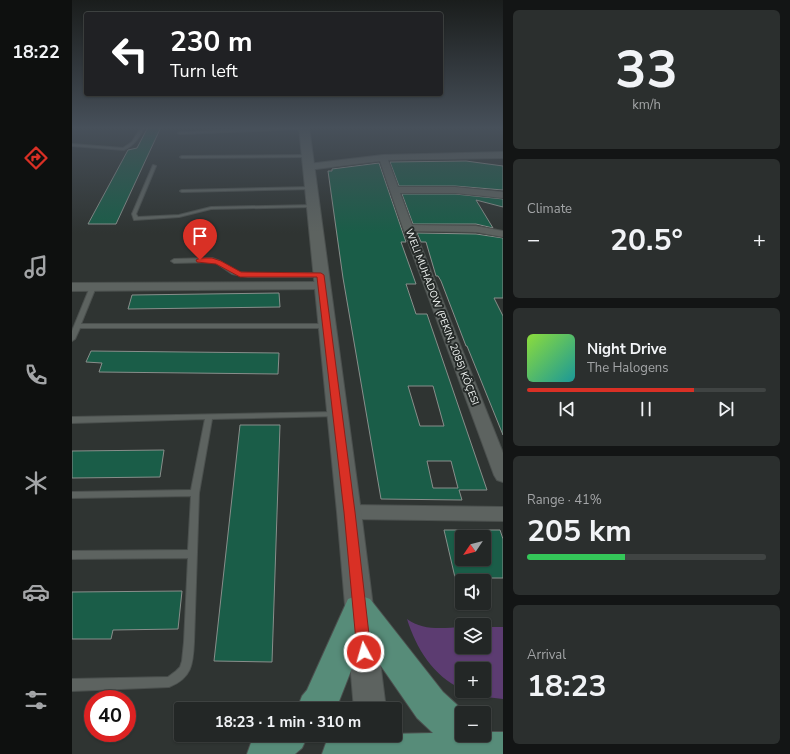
<!DOCTYPE html>
<meta charset="utf-8">
<style>
body{margin:0;font-family:"Nunito Sans",sans-serif;background:#2b2f2e;color:#f1f3f6;height:100vh;display:flex;flex-direction:column;font-size:15px;white-space:nowrap}
*{box-sizing:border-box;margin:0}
p{font-size:13px;color:#a3a5a7}
.icon{flex:none;width:22px;height:22px;fill:none;stroke:currentColor;stroke-width:2;stroke-linecap:round;stroke-linejoin:round}
.map{position:relative;flex:1;overflow:hidden}
.sheet{display:flex;flex-direction:column;gap:10px;padding:10px;background:#131515;width:287px}
.sheet>*{flex:none}
.hud{position:absolute;left:12px;top:12px;width:359px;height:84px;border-radius:4px;box-shadow:0 1px 3px #0004,0 0 0 1px #404443;background:#202124;color:#fff;overflow:hidden}
.needle{width:26px;rotate:235deg}
.controls{position:absolute;left:383px;top:530px;display:grid;gap:8px}
.controls a{display:grid;place-items:center;width:36px;height:36px;border-radius:4px;background:#232726;box-shadow:0 1px 3px #0004,0 0 0 1px #404443;font-size:20px}
.speed{position:absolute;left:12px;top:690px;display:flex;gap:8px;font-size:20px;font-weight:700;text-align:center}
.speed>*{display:grid;place-content:center;width:52px;height:52px;border-radius:50%;background:#232726;box-shadow:0 1px 3px #0004,0 0 0 1px #404443;line-height:1}
.speed .limit{border:6px solid #d22;background:#fff;color:#111}
.pin{position:absolute;display:grid;place-items:center;width:34px;height:34px;color:#fff;margin:-41px -17px;border-radius:50% 50% 50% 0;rotate:-45deg;box-shadow:0 0 4px #0007}
.pin .icon{rotate:45deg}
.me{position:absolute;width:44px;margin:-22px;rotate:354deg;stroke-linejoin:round;filter:drop-shadow(0 0 3px #0008)}
.turn{display:flex;align-items:center;gap:14px;height:84px;padding:0 20px;font-size:18px}
.turn .icon{width:52px;height:52px;stroke-width:2.5}
.turn b{display:block;font-size:28px;line-height:34px}
.big{font-size:30px;font-weight:700;line-height:1.1}
.sheet .widget{flex:1;display:flex;flex-direction:column;justify-content:center;gap:6px;min-width:0;padding:0 14px;border-radius:6px;background:#2b2f2e}
.sheet .dial{align-items:center;gap:0}
.dial b{font-size:52px;line-height:1}
.song{display:flex;align-items:center;gap:12px}
.cover{width:48px;height:48px;border-radius:6px;background:linear-gradient(135deg,hsl(90 70% 55%),hsl(180 70% 35%))}
.played{height:4px;border-radius:2px;background:linear-gradient(90deg,#d93025 70%,#404443 70%)}
.keys{display:flex;justify-content:space-around;direction:ltr}
.heat{display:flex;justify-content:space-between;align-items:center;font-size:22px;direction:ltr}
.charge{height:6px;border-radius:3px;background:linear-gradient(90deg,#34c759 41%,#404443 0)}
.trip{position:absolute;left:102px;top:702px;width:228px;height:40px;border-radius:4px;background:#232726;box-shadow:0 1px 3px #0004,0 0 0 1px #404443;font-weight:700;line-height:40px;text-align:center}
main{display:flex;flex:1;min-height:0}
.menu{display:flex;flex-direction:column;width:72px;justify-content:space-around;align-items:center;background:#0e100f;color:#a3a5a7}
.menu .icon{width:28px;height:28px}
.menu .current{color:#d93025}
.menu b{font-size:18px;color:#f1f3f6}
.map>svg:first-child{display:block}
.green{fill:#5c3c71}
.building{fill:#1a5d48;stroke:#888e8b;fill-rule:evenodd}
.lines{fill:none;stroke-linecap:round;stroke-linejoin:round}
.service-casing{stroke:#4b504e;stroke-width:2}
.minor-casing{stroke:#4b504e;stroke-width:2}
.tertiary-casing{stroke:#4b504e;stroke-width:2}
.primary-casing{stroke:#4b504e;stroke-width:2}
.service{fill:#5d6360;fill-rule:evenodd}
.minor{fill:#5d6360;fill-rule:evenodd}
.tertiary{fill:#5d6360;fill-rule:evenodd}
.primary{fill:#578c79;fill-rule:evenodd}
.route{fill:#d93025;stroke:#8d1f18}
.labels{text-anchor:middle;dominant-baseline:central;stroke-width:4;stroke-linejoin:round;paint-order:stroke}
.street-label{font-size:10px;fill:#f1f5f3;stroke:#252a28}
</style>
<main>
<nav class="menu">
<b>18:22</b>
<svg class="icon current" aria-label="directions" viewBox="0 0 24 24"><path d="M12 3l9 9-9 9-9-9zM9 14v-3h6M13 9l2 2-2 2"/></svg>
<svg class="icon" aria-label="music" viewBox="0 0 24 24"><path d="M9 18V5l10-2v13"/><circle cx="6" cy="18" r="3"/><circle cx="16" cy="16" r="3"/></svg>
<svg class="icon" aria-label="phone" viewBox="0 0 24 24"><path d="M5 4h4l2 5-3 2q2 4 5 5l2-3 5 2v4C11 20 4 13 5 4z"/></svg>
<svg class="icon" aria-label="climate" viewBox="0 0 24 24"><path d="M12 3v18M4 7l16 10M4 17L20 7"/></svg>
<svg class="icon" aria-label="car" viewBox="0 0 24 24"><path d="M5 17H2v-5l4-1 3-4h7l3 4 3 1v5h-3M9 17h6M6 11h13"/><circle cx="7" cy="17" r="2"/><circle cx="17" cy="17" r="2"/></svg>
<svg class="icon" aria-label="filters" viewBox="0 0 24 24"><path d="M4 7h16M4 17h16"/><circle cx="9" cy="7" r="2"/><circle cx="15" cy="17" r="2"/></svg>
</nav>
<div class="map">
<svg width="431" height="754" viewBox="0 0 431 754">
<rect width="100%" height="100%" fill="#2f3432"/>
<!-- green -->
<path class="green" d="M 335,619 C 351,631 371,628 390,627 L 390,647 L 412,647 L 412,627 L 431,627 L 431,699 L 414,697 L 394,691 L 412,691 L 412,669 L 390,669 L 390,689 C 361,676 344,648 335,619 Z"/>
<!-- building -->
<g class="building">
<polygon points="76,127 89,127 44,224 16,224 56,150 65,148"/>
<polygon points="394,161 431,166 431,190 383,186 327,186 318,162"/>
<path d="M 307,163 L 334,242 L 329,242 L 344,284 L 334,284 L 344,314 L 355,314 L 415,490 L 387,490 L 390,500 L 309,499 L 271,278 L 256,171 L 260,171 L 260,169 ZM 336,386 L 361,386 L 372,426 L 348,426 ZM 355,461 L 379,461 L 386,488 L 361,488 Z"/>
<polygon points="330,194 383,194 431,199 431,207 404,200 421,228 404,224 341,224"/>
<polygon points="345,233 404,234 431,238 431,298 422,298 431,316 431,435 395,346 394,346 369,281 366,276 364,276 354,242 349,242"/>
<polygon points="207,293 208,307 56,309 60,295"/>
<polygon points="19,351 207,353 206,374 27,372 30,363 14,362"/>
<polygon points="168,425 208,425 200,662 142,661"/>
<polygon points="92,450 88,477 0,478 0,451"/>
<polygon points="372,530 390,530 390,559 412,559 412,530 428,530 431,539 431,578 390,578 390,586 385,586"/>
<polygon points="110,591 106,629 41,630 39,639 0,639 0,592"/>
</g>
<g class="lines">
<defs>
<g id="service">
<path d="M 69,127 L 73,127 C 67,137 63,145 52,150 L 0,146 L 0,144 L 51,148 L 60,142 Z"/>
<polygon points="219,127 234,128 232,129 108,134 106,133 108,132"/>
<polygon points="235,155 237,156 236,157 110,158 108,157 110,156"/>
<polygon points="81,165 84,166 64,214 66,217 107,215 139,207 241,205 243,206 241,207 139,209 107,217 62,220 60,214"/>
<polygon points="239,187 241,187 241,189 110,192 108,191 110,190"/>
<polygon points="140,258 148,261 164,272 176,273 249,273 252,275 249,277 176,277 160,274 144,263 140,262 102,263 99,261 102,259"/>
<polygon points="21,285 24,287 9,324 255,324 258,326 255,328 8,328 3,339 0,341 0,331 2,326 18,287"/>
<path d="M 264,412 L 267,412 L 268,414 L 267,416 L 140,419 L 127,493 L 122,642 C 121,664 120,678 97,687 L 0,691 L 0,679 L 96,677 L 104,671 L 108,667 L 110,661 L 112,642 L 116,558 L 0,559 L 0,551 L 116,550 L 119,496 L 0,498 L 0,492 L 119,490 L 133,419 L 0,423 L 0,417 Z"/>
</g>
<g id="minor">
<polygon points="431,152 431,158 316,160 326,187 383,187 431,192 431,198 383,193 328,193 340,225 404,226 431,231 431,237 404,232 343,231 431,453 431,482 425,480 422,475 331,228 308,161 236,170 232,167 236,164 311,155"/>
<polygon points="250,282 254,283 256,286 254,289 0,291 0,283"/>
<polygon points="277,505 431,507 431,521 277,519 270,517 268,512 270,507"/>
</g>
<polygon id="tertiary" points="227,127 237,127 289,512 314,709 282,709 265,512"/>
<g id="primary">
<polygon points="287,595 298,599 371,692 394,713 390,713 390,735 412,735 412,732 431,732 431,754 250,754 255,740 269,735 361,733 345,718 291,640 264,709 225,709 230,696 235,690 276,599"/>
<polygon points="187,735 236,735 230,748 223,754 175,754 180,740"/>
</g>
</defs>
<!-- service casing -->
<use href="#service" class="service-casing"/>
<!-- minor casing -->
<use href="#minor" class="minor-casing"/>
<!-- tertiary casing -->
<use href="#tertiary" class="tertiary-casing"/>
<!-- primary casing -->
<use href="#primary" class="primary-casing"/>
<!-- service -->
<use href="#service" class="service"/>
<!-- minor -->
<use href="#minor" class="minor"/>
<!-- tertiary -->
<use href="#tertiary" class="tertiary"/>
<!-- primary -->
<use href="#primary" class="primary"/>
</g>
<!-- sky -->
<linearGradient id="sky" x2="0" y2="1"><stop stop-color="#1a1d1c"/><stop offset="0.55" stop-color="#47505a"/><stop offset="1" stop-color="#47505a" stop-opacity="0"/></linearGradient>
<rect width="431" height="233" fill="url(#sky)"/>
<!-- route -->
<polygon class="route" points="128,258 140,258 149,261 169,272 249,273 252,275 283,512 299,652 297,656 292,658 287,656 285,652 272,512 245,277 168,277 144,264 125,262 124,260"/>
<g class="labels">
<!-- street labels -->
<g class="street-label">
<text transform="translate(370 317) rotate(69)">WELI MUHADOW (PEKIN, 2085) KÖÇESI</text>
</g>
</g>
</svg>
<div class="controls">
<a><svg class="needle" viewBox="-14 -14 28 28"><path d="M0-13l5 13h-10z" fill="#e53935"/><path d="M0 13l5-13h-10z" fill="#a3a5a7"/></svg></a>
<a><svg class="icon" aria-label="sound" viewBox="0 0 24 24"><path d="M4 9h4l5-4v14l-5-4H4zM17 9q2 3 0 6"/></svg></a>
<a><svg class="icon" aria-label="layers" viewBox="0 0 24 24"><path d="M12 4l9 5-9 5-9-5zM3 14l9 5 9-5"/></svg></a>
<a>+</a>
<a>−</a>
</div>
<div class="speed"><div class="limit">40</div></div>
<div class="pin" style="left:128px;top:260px;background:#d93025"><svg class="icon" aria-label="arrive" viewBox="0 0 24 24"><path d="M6 21V4h12l-3 4 3 4H6"/></svg></div>
<svg class="me" style="left:292px;top:652px" viewBox="-20 -20 40 40"><circle r="17" fill="#d93025" stroke="#fff" stroke-width="3"/><path d="M0-11L8 9 0 5-8 9z" fill="#fff"/></svg>
<div class="trip">18:23 · 1 min · 310 m</div>
<div class="hud">
<div class="turn"><svg class="icon" aria-label="left" viewBox="0 0 24 24"><path d="M17 20v-9H6M10 6l-5 5 5 5"/></svg><div><b>230 m</b>Turn left</div></div>
</div>
</div>
<section class="sheet">
<div class="widget dial"><b>33</b><p>km/h</p></div>
<div class="widget"><p>Climate</p>
<div class="heat"><a>−</a><b class="big">20.5°</b><a>+</a></div>
</div>
<div class="widget">
<div class="song"><i class="cover"></i><div><b>Night Drive</b><p>The Halogens</p></div></div>
<div class="played"></div>
<div class="keys"><svg class="icon" aria-label="previous" viewBox="0 0 24 24"><path d="M18 5L8 12l10 7zM5 5v14"/></svg><svg class="icon" aria-label="pause" viewBox="0 0 24 24"><path d="M8 5v14M16 5v14"/></svg><svg class="icon" aria-label="next" viewBox="0 0 24 24"><path d="M6 5l10 7-10 7zM19 5v14"/></svg></div>
</div>
<div class="widget"><p>Range · 41%</p><b class="big">205 km</b><div class="charge"></div></div>
<div class="widget"><p>Arrival</p><b class="big">18:23</b></div>
</section>
</main>
